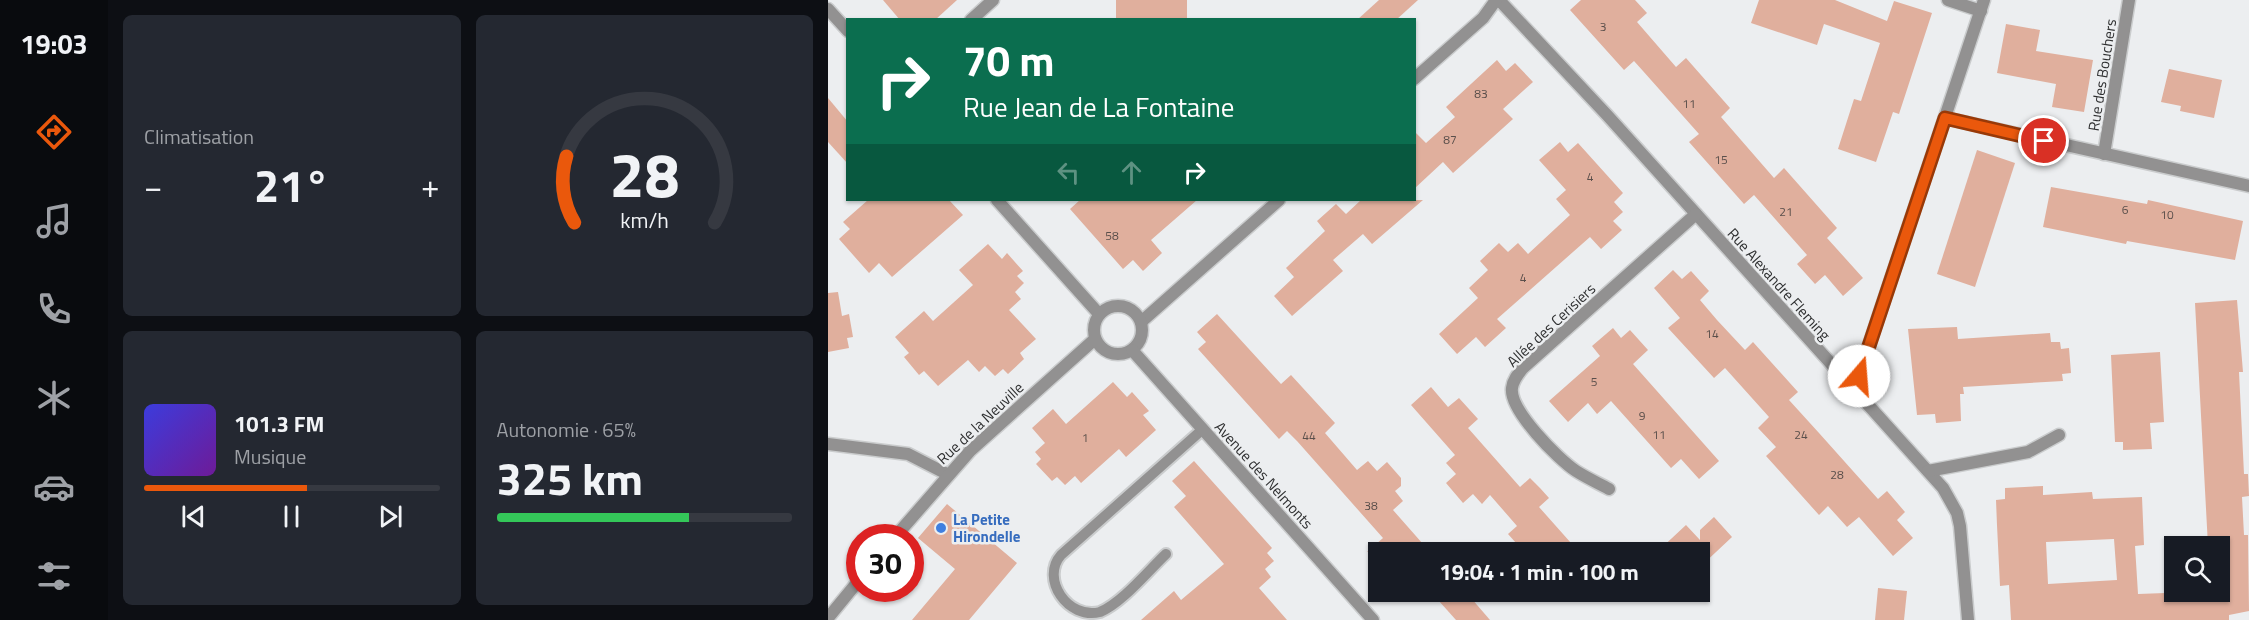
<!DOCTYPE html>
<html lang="fr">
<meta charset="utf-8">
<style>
body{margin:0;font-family:"Titillium Web",sans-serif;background:#242831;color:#f1f3f6;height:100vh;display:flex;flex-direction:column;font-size:22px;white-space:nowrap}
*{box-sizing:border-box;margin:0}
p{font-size:20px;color:#9ea1a6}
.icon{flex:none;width:33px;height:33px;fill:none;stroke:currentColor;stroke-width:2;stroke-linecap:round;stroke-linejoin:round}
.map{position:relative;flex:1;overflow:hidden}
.drawer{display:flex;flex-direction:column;gap:15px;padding:15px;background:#0d0f14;width:720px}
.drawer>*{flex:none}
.banner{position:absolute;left:18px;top:18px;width:570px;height:183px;border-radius:0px;box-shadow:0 2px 4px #0004;background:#0b6e4f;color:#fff;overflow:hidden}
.controls{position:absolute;left:1336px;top:536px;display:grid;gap:12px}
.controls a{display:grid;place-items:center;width:66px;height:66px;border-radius:0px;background:#171b24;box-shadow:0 2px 4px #0004;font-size:30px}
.speed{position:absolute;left:18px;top:524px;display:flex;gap:12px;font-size:30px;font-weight:700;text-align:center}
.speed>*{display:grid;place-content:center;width:78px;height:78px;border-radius:50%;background:#171b24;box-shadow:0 2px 4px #0004;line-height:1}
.speed .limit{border:9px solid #d22;background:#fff;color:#111}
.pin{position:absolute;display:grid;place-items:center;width:51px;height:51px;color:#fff;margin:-26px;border:3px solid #fff;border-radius:50%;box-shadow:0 2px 6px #0007}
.me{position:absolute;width:66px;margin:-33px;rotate:18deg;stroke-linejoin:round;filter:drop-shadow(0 0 4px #0008)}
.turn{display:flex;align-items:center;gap:21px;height:126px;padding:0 18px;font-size:27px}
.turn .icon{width:78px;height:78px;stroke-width:2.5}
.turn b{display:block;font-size:42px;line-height:51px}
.lanes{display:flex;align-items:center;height:57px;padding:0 18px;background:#0003;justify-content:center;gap:30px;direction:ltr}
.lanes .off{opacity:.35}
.big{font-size:45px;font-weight:700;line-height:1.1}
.drawer .card{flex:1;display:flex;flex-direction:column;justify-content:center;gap:9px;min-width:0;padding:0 21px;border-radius:9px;background:#242831}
.drawer .dial{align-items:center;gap:0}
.dial svg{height:156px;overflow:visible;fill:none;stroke:#363941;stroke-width:7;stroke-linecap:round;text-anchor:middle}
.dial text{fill:#f1f3f6;stroke:none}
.song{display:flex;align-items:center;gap:18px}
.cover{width:72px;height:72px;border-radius:9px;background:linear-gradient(135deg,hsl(240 70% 55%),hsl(280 70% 35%))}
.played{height:6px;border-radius:3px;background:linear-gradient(90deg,#ea580c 55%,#363941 55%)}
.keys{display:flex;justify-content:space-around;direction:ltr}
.heat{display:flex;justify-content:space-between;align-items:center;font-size:33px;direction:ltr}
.charge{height:9px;border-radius:4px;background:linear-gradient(90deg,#34c759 65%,#363941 0)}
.drawer .tiles{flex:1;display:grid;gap:15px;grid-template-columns:repeat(2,1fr)}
.trip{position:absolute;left:540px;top:542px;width:342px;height:60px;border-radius:0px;background:#171b24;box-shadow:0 2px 4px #0004;font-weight:700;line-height:60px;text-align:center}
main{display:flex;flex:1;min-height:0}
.tab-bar{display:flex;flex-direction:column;width:108px;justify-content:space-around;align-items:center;background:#090b0e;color:#9ea1a6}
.tab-bar .icon{width:42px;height:42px}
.tab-bar .selected{color:#ea580c}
.tab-bar b{font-size:27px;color:#f1f3f6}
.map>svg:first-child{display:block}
.building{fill:#e0af9d;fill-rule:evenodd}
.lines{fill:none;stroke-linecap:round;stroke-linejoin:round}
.service-casing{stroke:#cacccd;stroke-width:14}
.minor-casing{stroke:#cacccd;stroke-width:15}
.tertiary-casing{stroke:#cacccd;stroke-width:15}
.service{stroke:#929191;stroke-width:10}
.minor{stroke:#929191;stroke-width:12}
.tertiary{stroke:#929191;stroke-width:12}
.route-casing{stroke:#983908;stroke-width:15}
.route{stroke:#ea580c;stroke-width:10}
.shop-dot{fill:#3f7fe0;stroke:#eceef0;stroke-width:2}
.labels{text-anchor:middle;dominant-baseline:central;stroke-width:5;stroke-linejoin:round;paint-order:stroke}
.number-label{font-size:12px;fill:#5a4f4b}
.street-label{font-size:15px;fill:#2e2f30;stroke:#eceef0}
.shop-label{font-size:15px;font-weight:bold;fill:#366cbe;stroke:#eceef0;text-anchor:start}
</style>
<main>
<nav class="tab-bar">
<b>19:03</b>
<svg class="icon selected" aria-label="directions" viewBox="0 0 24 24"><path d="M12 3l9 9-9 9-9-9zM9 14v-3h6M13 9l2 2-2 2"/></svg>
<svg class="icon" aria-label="music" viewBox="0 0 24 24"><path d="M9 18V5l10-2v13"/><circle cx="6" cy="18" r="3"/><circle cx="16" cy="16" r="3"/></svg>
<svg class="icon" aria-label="phone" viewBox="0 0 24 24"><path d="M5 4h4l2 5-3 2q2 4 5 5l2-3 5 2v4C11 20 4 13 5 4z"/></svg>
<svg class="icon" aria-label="climate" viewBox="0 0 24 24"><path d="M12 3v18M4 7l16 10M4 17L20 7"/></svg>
<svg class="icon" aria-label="car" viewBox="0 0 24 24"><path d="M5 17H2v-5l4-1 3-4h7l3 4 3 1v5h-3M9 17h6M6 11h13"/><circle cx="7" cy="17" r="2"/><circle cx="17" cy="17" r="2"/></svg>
<svg class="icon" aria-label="filters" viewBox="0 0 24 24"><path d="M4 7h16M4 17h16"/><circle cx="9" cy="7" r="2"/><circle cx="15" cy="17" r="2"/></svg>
</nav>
<section class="drawer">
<div class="tiles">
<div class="card"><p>Climatisation</p>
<div class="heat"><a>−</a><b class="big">21°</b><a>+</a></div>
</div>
<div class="card dial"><svg viewBox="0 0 100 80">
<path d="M14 69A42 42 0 1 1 86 69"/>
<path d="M14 69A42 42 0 0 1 10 35" stroke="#ea580c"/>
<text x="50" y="56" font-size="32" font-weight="700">28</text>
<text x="50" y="72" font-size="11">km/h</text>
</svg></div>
<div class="card">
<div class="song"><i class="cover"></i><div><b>101.3 FM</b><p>Musique</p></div></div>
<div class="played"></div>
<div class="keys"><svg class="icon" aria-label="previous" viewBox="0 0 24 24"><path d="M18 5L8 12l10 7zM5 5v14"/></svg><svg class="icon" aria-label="pause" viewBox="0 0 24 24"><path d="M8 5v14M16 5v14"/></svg><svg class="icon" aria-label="next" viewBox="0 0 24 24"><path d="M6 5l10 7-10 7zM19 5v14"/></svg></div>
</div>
<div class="card"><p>Autonomie · 65%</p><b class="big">325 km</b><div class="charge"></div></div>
</div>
</section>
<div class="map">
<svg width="1421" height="620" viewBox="0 0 1421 620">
<rect width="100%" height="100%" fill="#eceef0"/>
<!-- building -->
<g class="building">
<polygon points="55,0 129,0 107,20 72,20"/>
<rect x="288" y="0" width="71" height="20"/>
<polygon points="551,0 590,0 568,20 529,20"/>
<polygon points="753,0 807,0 819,13 809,22 848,67 858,58 902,108 893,117 946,178 956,168 1009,228 999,238 1035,278 1015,296 997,275 987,284 969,264 979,255 926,195 916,204 908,195 861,142 871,134 815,71 806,61 796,70 742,10"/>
<polygon points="931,0 1007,0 1059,21 1066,1 1104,13 1071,114 1065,112 1048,162 1010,149 1026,99 1033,101 1052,43 996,24 989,45 923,23"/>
<polygon points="1178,24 1212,30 1208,51 1265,60 1256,112 1224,107 1228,84 1169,73"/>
<polygon points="669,60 678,71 687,63 705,82 675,109 685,119 625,173 615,162 586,189 586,131 598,143 627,117 618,107"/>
<polygon points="1341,69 1394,80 1386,118 1352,111 1353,106 1333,102"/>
<polygon points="0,98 20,122 20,164 0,142"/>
<polygon points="732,142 740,152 750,143 795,193 786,202 795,212 785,221 794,230 773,249 762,237 669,319 678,328 657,347 648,337 629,354 611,334 650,298 641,288 660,270 652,261 671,243 680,252 690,243 700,254 742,215 728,199 738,190 711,160"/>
<polygon points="1149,150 1187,163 1147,287 1109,274"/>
<polygon points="1223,187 1319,204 1320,200 1415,221 1407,260 1299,241 1298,244 1215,227"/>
<polygon points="40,200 121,200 135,215 64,277 51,263 41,273 11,239 22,229 15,222"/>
<polygon points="252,200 369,200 323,240 334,253 315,271 305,260 295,269 242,209"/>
<polygon points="533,200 595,200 544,244 535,234 505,260 515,271 464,316 446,296 466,277 458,268 497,231 489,221 508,204 518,214"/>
<polygon points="160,244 174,259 179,253 195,271 189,276 196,283 187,292 193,299 181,310 208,339 192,353 196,359 180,374 175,369 167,376 157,366 151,372 140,360 110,386 96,371 91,375 76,357 81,353 67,337 96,311 105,321 145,285 131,270"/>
<polygon points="845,270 854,279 863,271 881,291 872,300 889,320 917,350 925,342 970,392 961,400 991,433 1050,499 1059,491 1077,512 1069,520 1085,538 1065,556 1031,517 1019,527 1000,506 991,515 938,456 948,447 930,428 941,417 897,368 886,378 840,328 852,318 826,288"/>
<polygon points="10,292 14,316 21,314 25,337 19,338 21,348 0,352 0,293"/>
<path d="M 1409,300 L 1415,372 L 1411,372 L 1416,474 L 1420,474 L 1421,496 L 1414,497 L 1416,535 L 1420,535 L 1421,611 L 1401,615 L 1401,620 L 1183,620 L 1181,585 L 1172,586 L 1169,525 L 1168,500 L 1177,499 L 1177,488 L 1215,486 L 1215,495 L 1264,492 L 1265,499 L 1314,497 L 1316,545 L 1307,546 L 1310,594 L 1392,591 L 1392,546 L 1380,546 L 1367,303 ZM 1286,539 L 1289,580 L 1220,584 L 1218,542 Z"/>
<polygon points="389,314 453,384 463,375 507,423 497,433 529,470 540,461 549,471 559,462 573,478 573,486 567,491 575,501 565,510 602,552 539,552 555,538 469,441 459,431 451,439 370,349 378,342 369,332"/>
<polygon points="1129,327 1130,339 1222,333 1223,342 1232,342 1233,349 1241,348 1243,373 1234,374 1235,381 1135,387 1136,394 1132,394 1133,421 1108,423 1107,414 1089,415 1080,329"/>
<polygon points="785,328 793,338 802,330 820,350 805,364 891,461 871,479 853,459 843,468 783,401 769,414 760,403 740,422 721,401 772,356 764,346"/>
<polygon points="1332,352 1336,422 1322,423 1324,449 1295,450 1295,442 1287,442 1283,355"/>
<polygon points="285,382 299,397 304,392 321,411 315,415 328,430 298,457 291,449 253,483 247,476 237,485 229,477 224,481 208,464 213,459 207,452 217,443 204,428 225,409 238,424"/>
<polygon points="603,387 620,407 631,398 650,419 640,428 692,487 702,478 712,488 721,498 711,507 751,552 696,552 680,534 689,526 662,495 654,504 645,494 635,503 618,483 628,474 618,463 627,455 583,405"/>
<polygon points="366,461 444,548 439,553 446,561 437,569 443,577 431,588 459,620 313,620 346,591 353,600 396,564 346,507 358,496 344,481"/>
<polygon points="119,504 189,563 141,620 84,620 127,569 90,538"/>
<polygon points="886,517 904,537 872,567 872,552 829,552 858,525 872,540 872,530"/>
<polygon points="1050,588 1079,591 1076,620 1047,620"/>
<polygon points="602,591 637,591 662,620 628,620"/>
</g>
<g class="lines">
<defs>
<path id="service" d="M 338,554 C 320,571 294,603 272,612 C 240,620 212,579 233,555 L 375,429"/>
<g id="minor">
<polyline points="671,0 779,115 1115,488 1129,513 1132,526 1140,620"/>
<polyline points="1120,0 1153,11"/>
<polyline points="143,20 165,0"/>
<polyline points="586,79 655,18 668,0"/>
<polyline points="1117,118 1421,186"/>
<polyline points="1276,154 1301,0"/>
<polyline points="313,322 451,200"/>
<polyline points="1026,390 1156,0"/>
<polyline points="0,444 80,454 119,474"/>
<polyline points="1100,471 1200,452 1231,435"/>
<path d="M 781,489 C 770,483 759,478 748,471 C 730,459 681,410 684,388 C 685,380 690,374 695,368 L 868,214"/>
<polyline points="67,537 142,451 267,339"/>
<polyline points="0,618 32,579"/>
</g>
<g id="tertiary">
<polyline points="0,9 20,31"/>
<polyline points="169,200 271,314"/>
<circle cx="290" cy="330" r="24"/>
<polyline points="304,350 545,620"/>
</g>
</defs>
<!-- service casing -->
<use href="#service" class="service-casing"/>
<!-- minor casing -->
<use href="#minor" class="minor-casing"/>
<!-- tertiary casing -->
<use href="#tertiary" class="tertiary-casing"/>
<!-- service -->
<use href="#service" class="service"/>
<!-- minor -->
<use href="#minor" class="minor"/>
<!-- tertiary -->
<use href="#tertiary" class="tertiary"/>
</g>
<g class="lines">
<defs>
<polyline id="route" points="1031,376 1117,118 1216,141"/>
</defs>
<!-- route casing -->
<use href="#route" class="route-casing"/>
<!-- route -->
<use href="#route" class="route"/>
</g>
<!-- markers -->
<circle class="shop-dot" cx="113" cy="528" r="6"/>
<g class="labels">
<!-- number labels -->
<g class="number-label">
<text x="775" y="26">3</text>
<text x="653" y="93">83</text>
<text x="861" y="103">11</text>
<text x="622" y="139">87</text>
<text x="893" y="159">15</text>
<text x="762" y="176">4</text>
<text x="1297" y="209">6</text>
<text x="958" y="211">21</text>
<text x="1339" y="214">10</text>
<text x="284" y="235">58</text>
<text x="695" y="277">4</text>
<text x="884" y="333">14</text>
<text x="766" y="381">5</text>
<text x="814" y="415">9</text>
<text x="831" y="434">11</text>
<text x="973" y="434">24</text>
<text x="481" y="435">44</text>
<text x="257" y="437">1</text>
<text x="1009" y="474">28</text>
<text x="543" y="505">38</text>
</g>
<!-- street labels -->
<g class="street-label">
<text transform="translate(1274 75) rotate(-81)">Rue des Bouchers</text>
<text transform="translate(951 284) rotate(48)">Rue Alexandre Fleming</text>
<text transform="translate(723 325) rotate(-43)">Allée des Cerisiers</text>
<text transform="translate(152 423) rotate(-43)">Rue de la Neuville</text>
<text transform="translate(436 475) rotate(48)">Avenue des Nelmonts</text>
</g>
<!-- shop labels -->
<g class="shop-label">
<text x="125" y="519">La Petite<tspan x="125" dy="17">Hirondelle</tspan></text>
</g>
</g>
</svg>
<div class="controls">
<a><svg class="icon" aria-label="search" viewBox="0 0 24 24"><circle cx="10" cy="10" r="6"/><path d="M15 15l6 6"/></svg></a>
</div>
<div class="speed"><div class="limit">30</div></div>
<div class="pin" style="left:1216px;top:141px;background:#d93025"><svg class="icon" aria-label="arrive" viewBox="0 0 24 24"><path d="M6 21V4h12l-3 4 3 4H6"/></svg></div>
<svg class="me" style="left:1031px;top:376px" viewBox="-20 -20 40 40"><circle r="19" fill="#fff"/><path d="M0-13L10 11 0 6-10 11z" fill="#ea580c"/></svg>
<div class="trip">19:04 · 1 min · 100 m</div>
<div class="banner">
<div class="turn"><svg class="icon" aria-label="right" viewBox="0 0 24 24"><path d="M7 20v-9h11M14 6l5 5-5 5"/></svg><div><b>70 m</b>Rue Jean de La Fontaine</div></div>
<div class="lanes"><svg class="icon off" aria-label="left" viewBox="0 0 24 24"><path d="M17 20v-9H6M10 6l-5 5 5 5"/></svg><svg class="icon off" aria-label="ahead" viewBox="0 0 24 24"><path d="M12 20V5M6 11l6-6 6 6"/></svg><svg class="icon" aria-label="right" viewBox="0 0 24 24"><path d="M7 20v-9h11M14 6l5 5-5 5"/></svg></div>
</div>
</div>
</main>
